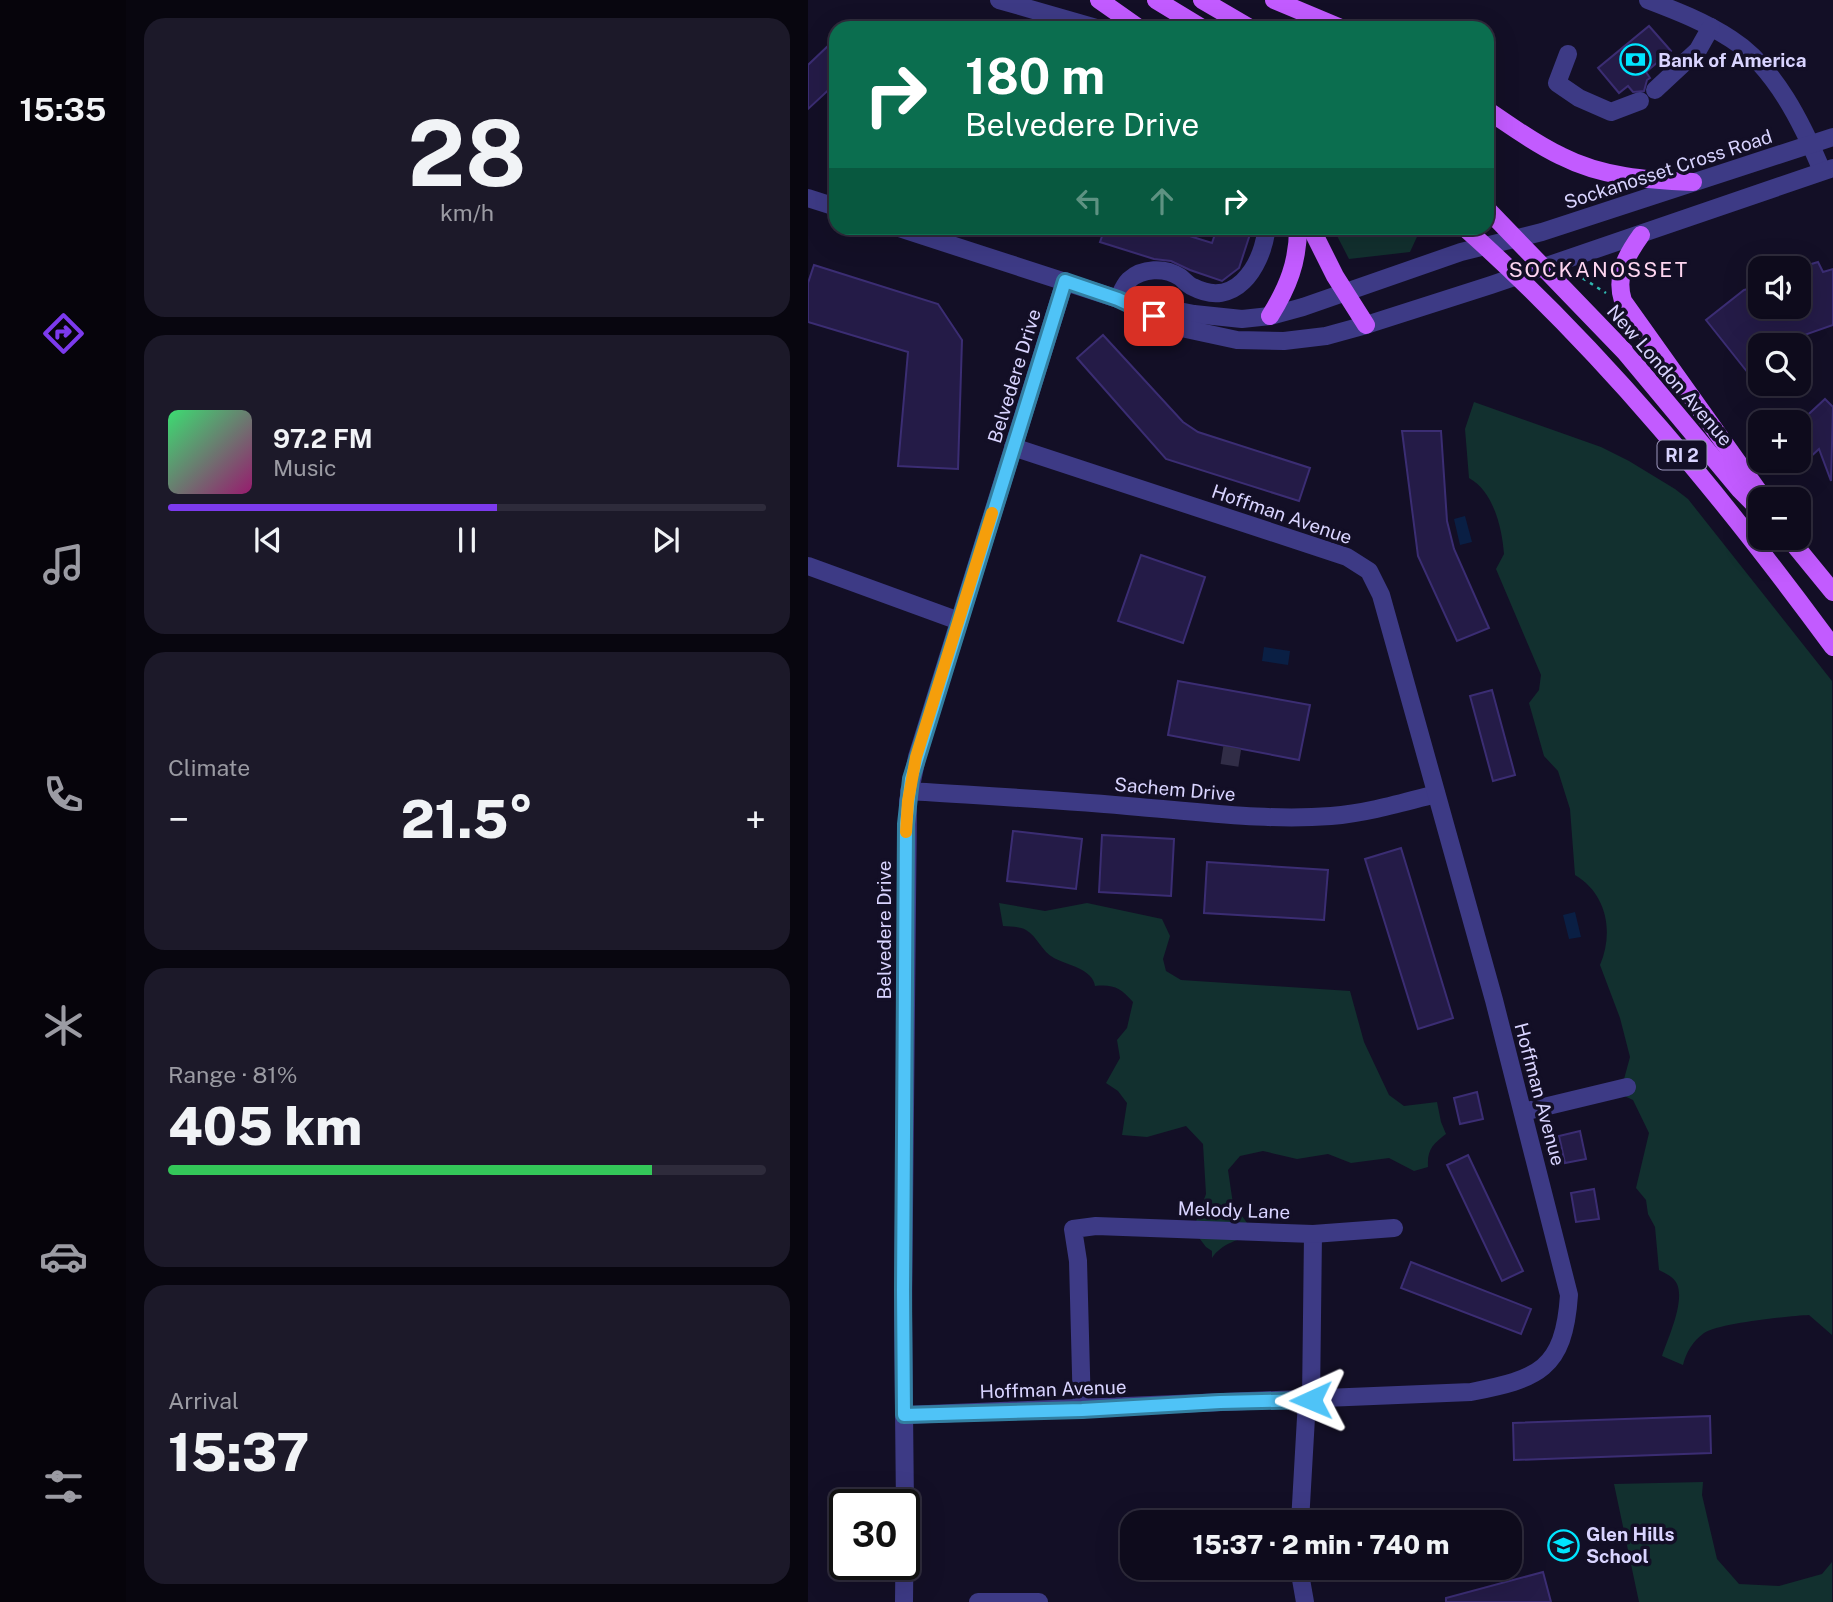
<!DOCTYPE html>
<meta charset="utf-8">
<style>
body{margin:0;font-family:"Public Sans",sans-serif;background:#1c1929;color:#f1f3f6;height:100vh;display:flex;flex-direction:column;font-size:26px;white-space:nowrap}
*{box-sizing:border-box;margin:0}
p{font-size:23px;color:#9b9ba3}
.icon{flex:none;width:38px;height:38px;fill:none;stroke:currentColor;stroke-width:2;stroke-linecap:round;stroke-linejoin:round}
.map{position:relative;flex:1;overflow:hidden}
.panel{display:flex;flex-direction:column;gap:18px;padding:18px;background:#08060f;width:682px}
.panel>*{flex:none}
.guide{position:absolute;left:21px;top:21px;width:665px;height:214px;border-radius:21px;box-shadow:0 7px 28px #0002,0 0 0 2px #2e2b3b;background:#0b6e4f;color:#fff;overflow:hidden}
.fabs{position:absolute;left:940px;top:256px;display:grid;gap:14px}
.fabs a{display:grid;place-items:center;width:63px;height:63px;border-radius:14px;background:#0e0b1c;box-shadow:0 7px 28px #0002,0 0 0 2px #2e2b3b;font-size:35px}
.speed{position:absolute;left:21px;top:1489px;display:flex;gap:14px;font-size:35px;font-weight:700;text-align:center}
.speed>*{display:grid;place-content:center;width:91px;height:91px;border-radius:50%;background:#0e0b1c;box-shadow:0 7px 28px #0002,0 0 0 2px #2e2b3b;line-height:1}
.speed .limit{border:4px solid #111;border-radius:10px;background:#fff;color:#111}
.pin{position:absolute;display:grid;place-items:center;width:60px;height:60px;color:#fff;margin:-30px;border-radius:14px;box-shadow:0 4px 10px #0006}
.me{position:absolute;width:77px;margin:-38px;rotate:269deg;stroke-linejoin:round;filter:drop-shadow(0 0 5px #0008)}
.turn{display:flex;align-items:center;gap:24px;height:147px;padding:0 21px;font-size:32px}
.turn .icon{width:91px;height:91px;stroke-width:2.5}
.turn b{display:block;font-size:49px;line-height:60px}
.lanes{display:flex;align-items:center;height:66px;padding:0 21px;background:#0003;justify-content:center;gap:35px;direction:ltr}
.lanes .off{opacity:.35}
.big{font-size:52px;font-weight:800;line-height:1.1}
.panel .widget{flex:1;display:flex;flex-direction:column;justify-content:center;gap:10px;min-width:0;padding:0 24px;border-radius:21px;background:#1c1929}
.panel .dial{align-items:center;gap:0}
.dial b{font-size:91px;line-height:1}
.song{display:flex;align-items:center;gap:21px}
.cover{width:84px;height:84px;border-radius:10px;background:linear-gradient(135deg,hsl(140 70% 55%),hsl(320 70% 35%))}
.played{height:7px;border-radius:4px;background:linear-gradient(90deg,#7c3aed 55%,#2e2b3b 55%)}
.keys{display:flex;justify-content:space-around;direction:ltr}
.heat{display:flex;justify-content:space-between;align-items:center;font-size:38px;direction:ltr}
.charge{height:10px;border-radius:5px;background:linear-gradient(90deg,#34c759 81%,#2e2b3b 0)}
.trip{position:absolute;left:312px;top:1510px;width:402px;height:70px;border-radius:21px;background:#0e0b1c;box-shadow:0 7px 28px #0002,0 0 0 2px #2e2b3b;font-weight:800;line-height:70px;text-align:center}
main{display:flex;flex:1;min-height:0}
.menu{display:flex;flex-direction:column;width:126px;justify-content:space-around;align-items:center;background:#06040b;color:#9b9ba3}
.menu .icon{width:49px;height:49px}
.menu .active{color:#7c3aed}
.menu b{font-size:32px;color:#f1f3f6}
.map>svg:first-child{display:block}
.green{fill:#12302f}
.water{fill:#0a1f44}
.building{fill:#241b47;stroke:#3b2d73;stroke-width:2}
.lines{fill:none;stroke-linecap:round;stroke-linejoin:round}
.minor-tunnel{stroke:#312d47;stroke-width:18;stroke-dasharray:18 9;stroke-linecap:butt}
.path{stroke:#2fb8b0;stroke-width:2.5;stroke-dasharray:3.5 5;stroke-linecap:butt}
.minor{stroke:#3d3a85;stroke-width:18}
.major{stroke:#c25bff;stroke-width:18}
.route-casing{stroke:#337fa1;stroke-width:18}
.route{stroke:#4fc3f7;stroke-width:12}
.slow{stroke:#f59e0b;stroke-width:12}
.labels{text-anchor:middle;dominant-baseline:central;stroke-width:7;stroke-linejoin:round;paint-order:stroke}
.shield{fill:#130f26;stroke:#9e99be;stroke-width:2}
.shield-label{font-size:18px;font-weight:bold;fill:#d9d4ff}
.poi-label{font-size:19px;font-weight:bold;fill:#d9d4ff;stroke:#130f26;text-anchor:start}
.street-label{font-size:19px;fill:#d9d4ff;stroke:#130f26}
.neighbourhood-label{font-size:21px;letter-spacing:2px;fill:#ffd6f0;stroke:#130f26}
</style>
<main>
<nav class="menu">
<b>15:35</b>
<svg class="icon active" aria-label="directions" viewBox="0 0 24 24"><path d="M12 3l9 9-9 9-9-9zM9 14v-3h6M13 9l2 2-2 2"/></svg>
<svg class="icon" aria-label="music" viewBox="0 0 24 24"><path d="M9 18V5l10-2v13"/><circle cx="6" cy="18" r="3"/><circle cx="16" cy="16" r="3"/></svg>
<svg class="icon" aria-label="phone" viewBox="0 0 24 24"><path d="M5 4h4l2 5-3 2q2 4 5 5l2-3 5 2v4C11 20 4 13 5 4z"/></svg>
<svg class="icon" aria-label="climate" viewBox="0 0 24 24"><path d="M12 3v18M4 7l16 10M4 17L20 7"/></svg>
<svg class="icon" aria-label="car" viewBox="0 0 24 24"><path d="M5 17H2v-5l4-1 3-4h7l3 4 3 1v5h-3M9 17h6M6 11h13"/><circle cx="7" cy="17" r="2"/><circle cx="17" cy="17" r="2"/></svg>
<svg class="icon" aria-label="filters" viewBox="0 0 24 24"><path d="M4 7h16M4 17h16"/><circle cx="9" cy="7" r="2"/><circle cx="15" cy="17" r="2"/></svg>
</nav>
<section class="panel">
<div class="widget dial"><b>28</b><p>km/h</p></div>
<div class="widget">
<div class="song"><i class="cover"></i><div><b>97.2 FM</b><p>Music</p></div></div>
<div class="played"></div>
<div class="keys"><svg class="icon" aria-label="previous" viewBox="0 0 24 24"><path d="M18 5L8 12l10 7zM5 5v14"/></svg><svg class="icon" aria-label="pause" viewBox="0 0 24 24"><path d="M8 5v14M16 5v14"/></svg><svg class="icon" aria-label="next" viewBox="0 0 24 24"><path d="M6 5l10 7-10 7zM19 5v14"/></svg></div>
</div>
<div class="widget"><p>Climate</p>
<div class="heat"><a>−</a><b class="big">21.5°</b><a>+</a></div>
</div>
<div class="widget"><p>Range · 81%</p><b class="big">405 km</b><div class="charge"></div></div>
<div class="widget"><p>Arrival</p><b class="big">15:37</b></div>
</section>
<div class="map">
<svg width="1025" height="1602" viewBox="0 0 1025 1602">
<rect width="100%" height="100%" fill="#130f26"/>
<!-- green -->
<g class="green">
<polygon points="525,228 613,228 602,252 541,259"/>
<path d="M 666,402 L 793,447 L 821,461 L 867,489 L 880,499 L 1024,681 L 1024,1335 L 1001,1315 C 981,1316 911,1323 896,1333 C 885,1341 878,1352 875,1365 L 854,1356 C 860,1338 877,1302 869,1284 C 866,1277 857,1273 851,1270 L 847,1227 L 840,1214 L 838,1200 L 828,1188 L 841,1133 L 825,1100 L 812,1094 L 822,1057 L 812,1018 L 792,965 C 806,932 799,894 767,875 L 762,809 L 750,771 L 736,756 L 721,703 L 731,690 L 733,675 L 688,569 L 696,554 C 694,527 685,491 661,478 L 657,429 Z"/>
<path d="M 191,903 L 237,911 L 279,903 L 354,919 L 362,936 L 355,959 L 358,971 L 373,980 L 542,991 L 556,1042 L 581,1095 L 596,1106 L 629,1102 L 633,1122 L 638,1134 C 625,1144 619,1149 620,1167 L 606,1171 L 581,1158 L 543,1163 L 520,1154 L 489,1159 L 455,1151 L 432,1156 L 420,1170 L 425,1204 L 448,1235 C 432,1238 413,1244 404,1258 L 404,1251 L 398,1247 L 385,1230 L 398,1194 L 395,1144 L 378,1126 L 339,1137 L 314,1135 L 319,1103 L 310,1091 L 298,1083 L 312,1058 L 309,1040 L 319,1028 L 325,1002 C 313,988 305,984 287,986 C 285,969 259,965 246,958 C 234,952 229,936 218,930 C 211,926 203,927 195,926 Z"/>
<polygon points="895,1482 894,1495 909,1559 931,1584 971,1586 1014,1574 1024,1562 1024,1602 831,1602 806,1484"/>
</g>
<!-- water -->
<g class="water">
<polygon points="657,516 664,542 652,545 646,519"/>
<polygon points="456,647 482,651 480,665 454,661"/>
<polygon points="767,912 773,937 761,939 755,915"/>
</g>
<!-- building -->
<g class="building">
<polygon points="841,26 863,51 838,72 842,78 839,80 836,91 825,92 820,86 811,93 790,68"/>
<polygon points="22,44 28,51 28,83 0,109 0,65"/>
<polygon points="297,228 356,228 404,243 409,228 444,228 431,268 414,281 382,270 363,261 346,259 292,242"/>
<polygon points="1010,262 1015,272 1025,269 1025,325 968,345 952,345 952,388 898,320 936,290 952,286 952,306 990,306 990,268"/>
<polygon points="6,265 130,304 154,340 150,469 90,466 100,352 0,322 0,283"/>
<polygon points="295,335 375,422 390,432 502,468 491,501 358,459 269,358"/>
<polygon points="1017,399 1025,407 1023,481 1011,449 1000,459 990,449 990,424"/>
<polygon points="594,431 633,431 639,521 646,549 681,628 649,641 610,556"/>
<polygon points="333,555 397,577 375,643 310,621"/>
<polygon points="370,681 502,705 491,760 360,735"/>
<polygon points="684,690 707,775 685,781 662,696"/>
<polygon points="205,831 274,839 268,889 199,881"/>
<polygon points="294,835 366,839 363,896 291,892"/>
<polygon points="593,848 645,1018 610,1029 557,859"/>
<polygon points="399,862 520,870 516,920 396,913"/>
<polygon points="669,1092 675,1119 652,1124 646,1098"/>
<polygon points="772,1131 778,1159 757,1163 751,1136"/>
<polygon points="660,1155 715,1271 694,1281 639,1165"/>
<polygon points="786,1189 791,1219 768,1222 763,1193"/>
<polygon points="603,1262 723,1309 713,1334 593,1288"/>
<polygon points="902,1416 903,1453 706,1460 705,1423"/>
<polygon points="735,1572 743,1602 638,1602 638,1598"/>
</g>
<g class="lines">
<!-- minor-tunnel -->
<polyline class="minor-tunnel" points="414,755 433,758"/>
<!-- path -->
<polyline class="path" points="767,276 771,276 798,293"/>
<!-- minor -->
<g class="minor">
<polyline points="191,0 288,28"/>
<path d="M 840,0 C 869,11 897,22 923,39 C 967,67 995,125 1014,171"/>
<polyline points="760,54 749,83 771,98 803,112 832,101"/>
<polyline points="847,90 890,50 903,27"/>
<polyline points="0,198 28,207"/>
<polyline points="91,228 310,299 386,314 434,319 462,316 495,307 653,252 734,232 1025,137"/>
<path d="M 310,299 C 313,293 316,285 321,280 C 334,268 357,267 372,277 C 376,280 380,285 385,287 C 427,309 452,268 458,233"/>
<polyline points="335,311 378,329 429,340 476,341 518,336 558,325 683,285 1025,168"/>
<polyline points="0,566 151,621"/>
<path d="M 101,791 C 178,796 255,800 331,807 C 395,812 459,821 523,816 C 559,813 593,803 628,794"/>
<polyline points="715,1112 819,1087"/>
<polyline points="503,1400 505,1234"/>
<polyline points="274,1410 270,1261 265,1229 288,1226 505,1234 586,1228"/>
<path d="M 96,1415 L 663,1392 C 730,1379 756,1370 761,1295 L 686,1000 L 573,595 L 561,571 L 539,557 L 205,447"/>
<polyline points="492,1522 499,1400"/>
<polyline points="491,1568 497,1602"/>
<polyline points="96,1602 97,1507 95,1313 100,801 109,757 257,281"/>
<polyline points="170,1602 231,1602"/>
</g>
<!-- major -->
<g class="major">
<polyline points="291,0 331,28"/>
<polyline points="348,0 394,28"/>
<polyline points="394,0 442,28"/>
<polyline points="466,0 533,28"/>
<path d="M 679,110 C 703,126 727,144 753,156 C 794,177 839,180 885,182"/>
<polyline points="679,209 817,352 932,490 952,510"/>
<polyline points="503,228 527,276 558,325"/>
<path d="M 657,228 C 796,352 915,497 1025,647"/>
<path d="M 833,235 C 818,256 807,276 815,301 L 956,499"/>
<path d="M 462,316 C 480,287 490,262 490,228"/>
<polyline points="980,537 1025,592"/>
</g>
</g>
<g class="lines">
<defs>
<polyline id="route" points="346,316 310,299 257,281 103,779 98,824 95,1290 96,1415 274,1410 412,1402 503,1400"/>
</defs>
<!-- route casing -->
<use href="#route" class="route-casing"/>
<!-- route -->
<use href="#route" class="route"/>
<!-- slow -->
<polyline class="slow" points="98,832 100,801 108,757 184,513"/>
</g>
<!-- icons -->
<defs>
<symbol id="bank-ring" viewBox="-11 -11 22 22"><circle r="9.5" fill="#130f26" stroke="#00e5ff" stroke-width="1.5"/><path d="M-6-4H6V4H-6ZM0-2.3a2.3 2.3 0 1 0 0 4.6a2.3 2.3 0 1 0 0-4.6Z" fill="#00e5ff"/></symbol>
<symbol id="school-ring" viewBox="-11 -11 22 22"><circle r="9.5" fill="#130f26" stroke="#00e5ff" stroke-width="1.5"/><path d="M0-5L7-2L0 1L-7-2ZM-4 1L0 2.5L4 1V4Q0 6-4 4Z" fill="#00e5ff"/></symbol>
</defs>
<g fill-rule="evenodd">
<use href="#bank-ring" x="810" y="42" width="35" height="35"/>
<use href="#school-ring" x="738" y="1528" width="35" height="35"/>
</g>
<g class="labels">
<!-- shield labels -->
<rect class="shield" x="849.5" y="440.5" width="49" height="29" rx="5"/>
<g class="shield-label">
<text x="874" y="455">RI 2</text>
</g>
<!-- poi labels -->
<g class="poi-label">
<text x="850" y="60">Bank of America</text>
<text x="778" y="1534">Glen Hills<tspan x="778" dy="22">School</tspan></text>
</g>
<!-- street labels -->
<g class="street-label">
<text transform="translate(860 169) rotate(-18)">Sockanosset Cross Road</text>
<text transform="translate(862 375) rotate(49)">New London Avenue</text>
<text transform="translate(206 376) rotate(-73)">Belvedere Drive</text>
<text transform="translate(474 514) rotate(19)">Hoffman Avenue</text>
<text transform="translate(367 789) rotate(5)">Sachem Drive</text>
<text transform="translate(76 930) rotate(-90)">Belvedere Drive</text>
<text transform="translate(732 1094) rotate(75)">Hoffman Avenue</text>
<text transform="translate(426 1210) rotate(2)">Melody Lane</text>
<text transform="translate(245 1389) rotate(-2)">Hoffman Avenue</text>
</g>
<!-- neighbourhood labels -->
<g class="neighbourhood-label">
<text x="791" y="269">SOCKANOSSET</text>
</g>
</g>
</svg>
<div class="fabs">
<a><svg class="icon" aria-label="sound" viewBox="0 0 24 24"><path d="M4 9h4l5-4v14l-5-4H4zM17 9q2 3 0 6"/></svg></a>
<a><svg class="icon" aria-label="search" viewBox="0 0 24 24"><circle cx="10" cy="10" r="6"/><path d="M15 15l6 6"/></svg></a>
<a>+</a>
<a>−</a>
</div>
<div class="speed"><div class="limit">30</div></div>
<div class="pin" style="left:346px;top:316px;background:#d93025"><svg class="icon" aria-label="arrive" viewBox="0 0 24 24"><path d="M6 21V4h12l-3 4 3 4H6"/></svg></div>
<svg class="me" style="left:503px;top:1400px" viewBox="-20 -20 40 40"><path d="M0-17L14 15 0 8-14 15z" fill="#4fc3f7" stroke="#fff" stroke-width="4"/></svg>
<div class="trip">15:37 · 2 min · 740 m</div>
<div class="guide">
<div class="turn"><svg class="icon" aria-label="right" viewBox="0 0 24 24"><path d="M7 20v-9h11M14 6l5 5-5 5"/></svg><div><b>180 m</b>Belvedere Drive</div></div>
<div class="lanes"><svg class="icon off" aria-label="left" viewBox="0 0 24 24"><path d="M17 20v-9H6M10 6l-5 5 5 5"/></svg><svg class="icon off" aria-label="ahead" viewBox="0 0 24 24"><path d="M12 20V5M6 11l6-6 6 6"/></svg><svg class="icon" aria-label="right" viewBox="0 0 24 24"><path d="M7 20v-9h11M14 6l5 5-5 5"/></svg></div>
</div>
</div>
</main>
